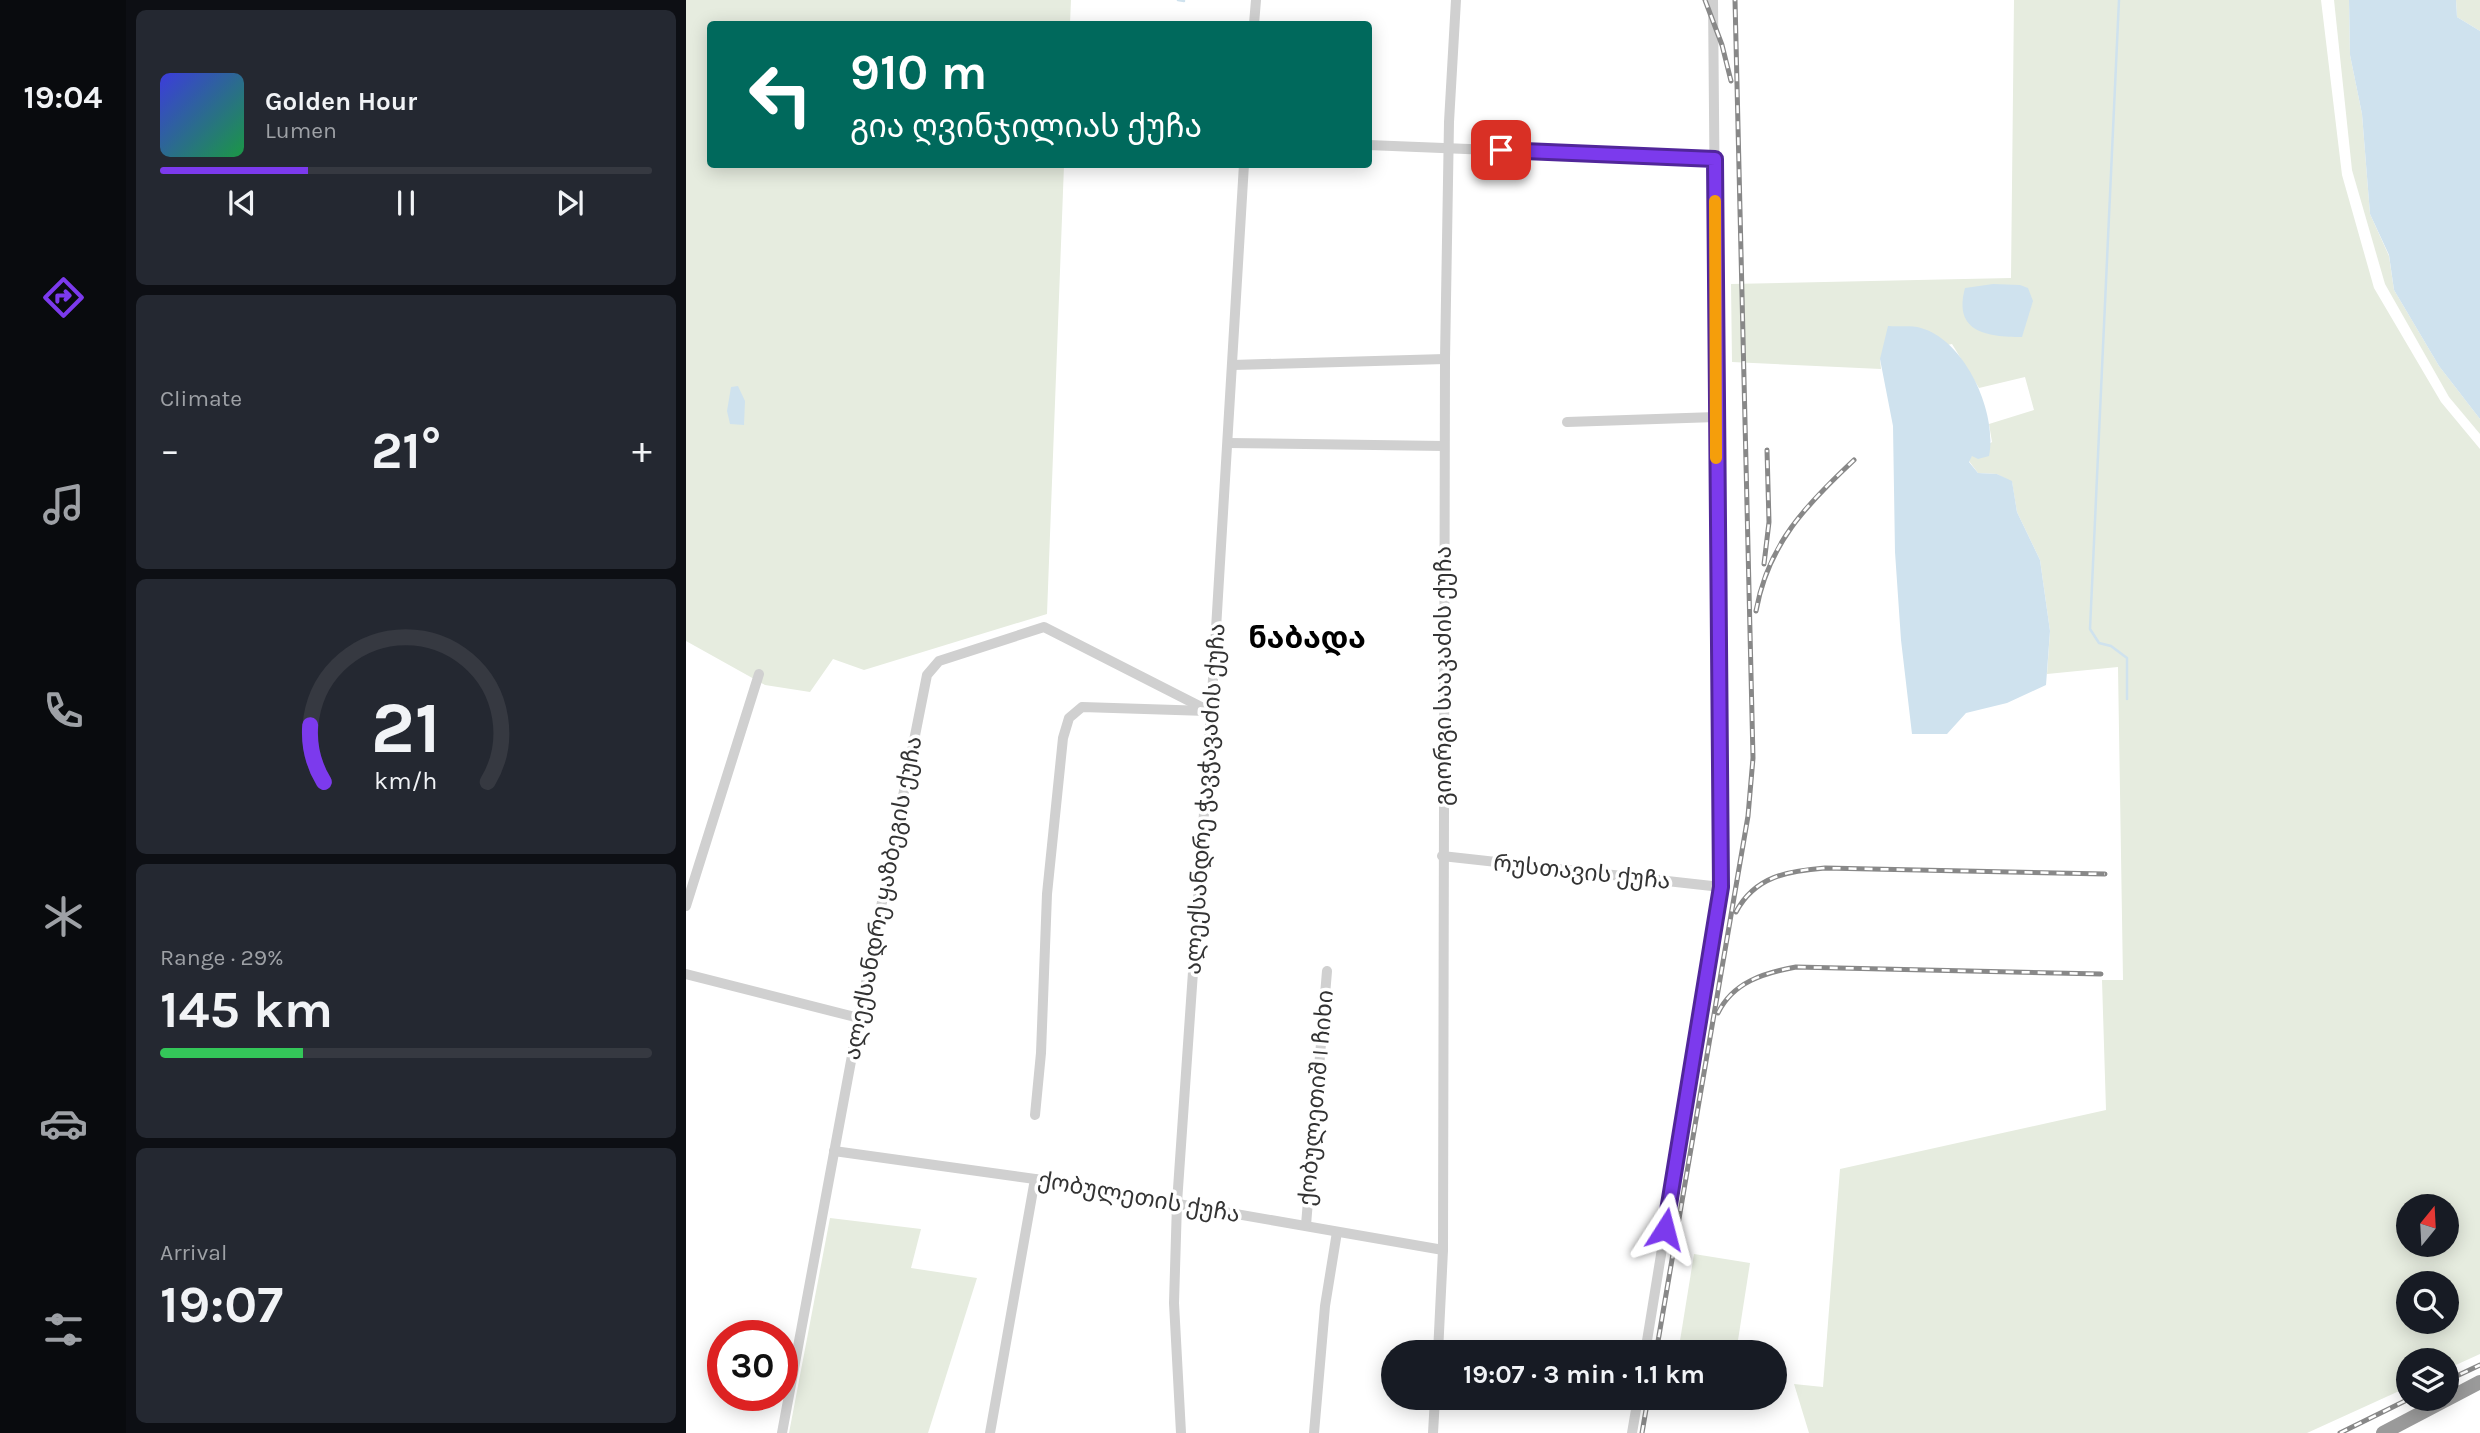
<!DOCTYPE html>
<meta charset="utf-8">
<style>
body{margin:0;font-family:Karla,"Noto Sans Georgian",sans-serif;background:#242831;color:#f1f3f6;height:100vh;display:flex;flex-direction:column;font-size:26px;white-space:nowrap}
*{box-sizing:border-box;margin:0}
p{font-size:23px;color:#9ea1a6}
.icon{flex:none;width:38px;height:38px;fill:none;stroke:currentColor;stroke-width:2;stroke-linecap:round;stroke-linejoin:round}
.map{position:relative;flex:1;overflow:hidden}
.drawer{display:flex;flex-direction:column;gap:10px;padding:10px;background:#0d0f14;width:560px}
.drawer>*{flex:none}
.top-card{position:absolute;left:21px;top:21px;width:665px;height:147px;border-radius:7px;box-shadow:0 4px 18px #0003;background:#00695c;color:#fff;overflow:hidden}
.needle{width:46px;rotate:18deg}
.fabs{position:absolute;left:1710px;top:1194px;display:grid;gap:14px}
.fabs a{display:grid;place-items:center;width:63px;height:63px;border-radius:50%;background:#171b24;box-shadow:0 4px 18px #0003;font-size:35px}
.speed{position:absolute;left:21px;top:1320px;display:flex;gap:14px;font-size:35px;font-weight:700;text-align:center}
.speed>*{display:grid;place-content:center;width:91px;height:91px;border-radius:50%;background:#171b24;box-shadow:0 4px 18px #0003;line-height:1}
.speed .limit{border:10px solid #d22;background:#fff;color:#111}
.pin{position:absolute;display:grid;place-items:center;width:60px;height:60px;color:#fff;margin:-30px;border-radius:14px;box-shadow:0 4px 10px #0006}
.me{position:absolute;width:77px;margin:-38px;rotate:9deg;stroke-linejoin:round;filter:drop-shadow(0 0 5px #0008)}
.turn{display:flex;align-items:center;gap:24px;height:147px;padding:0 28px;font-size:32px}
.turn .icon{width:91px;height:91px;stroke-width:2.5}
.turn b{display:block;font-size:49px;line-height:60px}
.big{font-size:52px;font-weight:700;line-height:1.1}
.drawer .tile{flex:1;display:flex;flex-direction:column;justify-content:center;gap:10px;min-width:0;padding:0 24px;border-radius:10px;background:#242831}
.drawer .dial{align-items:center;gap:0}
.dial svg{height:182px;overflow:visible;fill:none;stroke:#363941;stroke-width:7;stroke-linecap:round;text-anchor:middle}
.dial text{fill:#f1f3f6;stroke:none}
.song{display:flex;align-items:center;gap:21px}
.cover{width:84px;height:84px;border-radius:10px;background:linear-gradient(135deg,hsl(240 70% 55%),hsl(140 70% 35%))}
.played{height:7px;border-radius:4px;background:linear-gradient(90deg,#7c3aed 30%,#363941 30%)}
.keys{display:flex;justify-content:space-around;direction:ltr}
.heat{display:flex;justify-content:space-between;align-items:center;font-size:38px;direction:ltr}
.charge{height:10px;border-radius:5px;background:linear-gradient(90deg,#34c759 29%,#363941 0)}
.trip{position:absolute;left:695px;top:1340px;width:406px;height:70px;border-radius:35px;background:#171b24;box-shadow:0 4px 18px #0003;font-weight:700;line-height:70px;text-align:center}
main{display:flex;flex:1;min-height:0}
.tabs{display:flex;flex-direction:column;width:126px;justify-content:space-around;align-items:center;background:#090b0e;color:#9ea1a6}
.tabs .icon{width:49px;height:49px}
.tabs .current{color:#7c3aed}
.tabs b{font-size:32px;color:#f1f3f6}
.map>svg:first-child{display:block}
.green{fill:#e6ecdf;fill-rule:evenodd}
.water{fill:#cfe2ee}
.lines{fill:none;stroke-linecap:round;stroke-linejoin:round}
.stream{stroke:#cfe2ee;stroke-width:2.5}
.minor{stroke:#d0d0d0;stroke-width:10}
.highway{stroke:#9a9a9a;stroke-width:14}
.rail-casing{stroke:#888;stroke-width:5}
.rail{stroke:#fff;stroke-width:2.5;stroke-dasharray:8;stroke-linecap:butt}
.route-casing{stroke:#51269a;stroke-width:18}
.route{stroke:#7c3aed;stroke-width:12}
.slow{stroke:#f59e0b;stroke-width:12}
.labels{text-anchor:middle;dominant-baseline:central;stroke-width:7;stroke-linejoin:round;paint-order:stroke}
.street-label{font-size:23px;fill:#333;stroke:#fff}
.district-label{font-size:30px;font-weight:bold;fill:#000;stroke:#fff}
</style>
<main>
<nav class="tabs">
<b>19:04</b>
<svg class="icon current" aria-label="directions" viewBox="0 0 24 24"><path d="M12 3l9 9-9 9-9-9zM9 14v-3h6M13 9l2 2-2 2"/></svg>
<svg class="icon" aria-label="music" viewBox="0 0 24 24"><path d="M9 18V5l10-2v13"/><circle cx="6" cy="18" r="3"/><circle cx="16" cy="16" r="3"/></svg>
<svg class="icon" aria-label="phone" viewBox="0 0 24 24"><path d="M5 4h4l2 5-3 2q2 4 5 5l2-3 5 2v4C11 20 4 13 5 4z"/></svg>
<svg class="icon" aria-label="climate" viewBox="0 0 24 24"><path d="M12 3v18M4 7l16 10M4 17L20 7"/></svg>
<svg class="icon" aria-label="car" viewBox="0 0 24 24"><path d="M5 17H2v-5l4-1 3-4h7l3 4 3 1v5h-3M9 17h6M6 11h13"/><circle cx="7" cy="17" r="2"/><circle cx="17" cy="17" r="2"/></svg>
<svg class="icon" aria-label="filters" viewBox="0 0 24 24"><path d="M4 7h16M4 17h16"/><circle cx="9" cy="7" r="2"/><circle cx="15" cy="17" r="2"/></svg>
</nav>
<section class="drawer">
<div class="tile">
<div class="song"><i class="cover"></i><div><b>Golden Hour</b><p>Lumen</p></div></div>
<div class="played"></div>
<div class="keys"><svg class="icon" aria-label="previous" viewBox="0 0 24 24"><path d="M18 5L8 12l10 7zM5 5v14"/></svg><svg class="icon" aria-label="pause" viewBox="0 0 24 24"><path d="M8 5v14M16 5v14"/></svg><svg class="icon" aria-label="next" viewBox="0 0 24 24"><path d="M6 5l10 7-10 7zM19 5v14"/></svg></div>
</div>
<div class="tile"><p>Climate</p>
<div class="heat"><a>−</a><b class="big">21°</b><a>+</a></div>
</div>
<div class="tile dial"><svg viewBox="0 0 100 80">
<path d="M14 69A42 42 0 1 1 86 69"/>
<path d="M14 69A42 42 0 0 1 8 44" stroke="#7c3aed"/>
<text x="50" y="56" font-size="32" font-weight="700">21</text>
<text x="50" y="72" font-size="11">km/h</text>
</svg></div>
<div class="tile"><p>Range · 29%</p><b class="big">145 km</b><div class="charge"></div></div>
<div class="tile"><p>Arrival</p><b class="big">19:07</b></div>
</section>
<div class="map">
<svg width="1794" height="1433" viewBox="0 0 1794 1433">
<rect width="100%" height="100%" fill="#fff"/>
<!-- green -->
<g class="green">
<polygon points="0,0 385,0 384,24 24,24 24,164 378,165 361,614 178,670 147,659 124,692 79,685 0,641"/>
<path d="M 1328,0 L 1635,0 L 1656,175 L 1688,288 L 1755,402 L 1794,449 L 1794,1354 L 1761,1369 L 1760,1360 L 1722,1360 L 1722,1387 L 1621,1433 L 1123,1433 L 1108,1384 L 1137,1387 L 1154,1169 L 1420,1110 L 1416,980 L 1437,980 L 1432,667 L 1361,674 L 1364,631 L 1354,560 L 1331,512 L 1326,482 L 1311,474 L 1292,473 L 1283,461 L 1286,455 L 1306,442 L 1303,424 L 1348,410 L 1339,377 L 1293,388 L 1266,344 L 1194,359 L 1195,369 L 1046,362 L 1045,284 L 1325,278 ZM 1722,1206 L 1760,1206 L 1760,1244 L 1722,1244 ZM 1722,1283 L 1760,1283 L 1760,1321 L 1722,1321 Z"/>
<polygon points="1648,0 1663,0 1664,55 1676,114 1684,214 1703,256 1708,290 1753,366 1794,419 1794,434 1763,397 1699,284 1666,170"/>
<polygon points="1770,0 1794,0 1794,31 1771,17"/>
<polygon points="144,1218 235,1229 225,1268 291,1278 242,1433 103,1433"/>
<polygon points="1008,1254 1064,1263 1050,1353 992,1353"/>
</g>
<!-- water -->
<g class="water">
<polygon points="1663,0 1770,0 1771,17 1794,31 1794,419 1753,366 1708,290 1703,255 1684,214 1676,114 1664,55"/>
<path d="M 1307,284 L 1334,285 L 1342,288 L 1347,301 L 1336,337 C 1300,337 1267,332 1279,288 Z"/>
<path d="M 1202,326 C 1212,327 1225,325 1235,328 C 1279,340 1312,413 1303,456 L 1292,459 L 1286,456 L 1283,462 L 1292,473 L 1311,474 L 1326,481 L 1331,512 L 1354,560 L 1364,631 L 1360,685 L 1321,703 L 1280,713 L 1261,734 L 1226,734 L 1215,640 L 1209,552 L 1207,426 L 1194,359 Z"/>
<polygon points="52,386 59,401 58,425 44,424 41,411 45,387"/>
</g>
<g class="lines">
<!-- stream -->
<g class="stream">
<polyline points="492,0 498,1"/>
<polyline points="1433,0 1404,629 1413,643 1425,646 1441,658 1441,699"/>
</g>
<!-- minor -->
<g class="minor">
<polyline points="568,24 570,0"/>
<polyline points="682,145 1029,159"/>
<polyline points="546,365 759,359"/>
<polyline points="881,422 1030,417"/>
<polyline points="542,443 758,446"/>
<polyline points="756,856 1035,887"/>
<polyline points="0,906 73,674"/>
<polyline points="0,974 173,1018"/>
<polyline points="349,1115 355,1053 361,894 377,738 383,718 396,707 521,711"/>
<polyline points="148,1151 349,1179 757,1250"/>
<polyline points="620,1225 641,971"/>
<polyline points="752,1353 757,1250 759,359 763,122 770,0"/>
<polyline points="959,1353 1035,887 1027,0"/>
<polyline points="96,1433 173,1018 241,675 253,661 358,627 525,712"/>
<polyline points="304,1433 349,1179"/>
<polyline points="495,1433 488,1303 491,1203 525,712 558,164"/>
<polyline points="628,1433 639,1306 651,1232"/>
<polyline points="747,1433 749,1398"/>
<polyline points="946,1433 952,1398"/>
</g>
<!-- highway -->
<polyline class="highway" points="1697,1433 1794,1382"/>
<defs>
<g id="rail">
<polyline points="1019,0 1036,45 1045,81"/>
<polyline points="1078,564 1083,522 1081,450"/>
<path d="M 1070,611 C 1082,544 1120,505 1168,460"/>
<path d="M 1050,912 C 1069,876 1102,871 1139,868 L 1419,874"/>
<path d="M 1032,1013 C 1047,982 1078,973 1110,967 L 1415,974"/>
<polyline points="970,1353 1062,816 1067,758 1049,0"/>
<polyline points="1760,1381 1794,1365"/>
<polyline points="956,1433 962,1398"/>
<polyline points="1654,1433 1725,1398"/>
</g>
</defs>
<!-- rail casing -->
<use href="#rail" class="rail-casing"/>
<!-- rail -->
<use href="#rail" class="rail"/>
</g>
<g class="lines">
<defs>
<polyline id="route" points="815,150 1029,159 1035,887 979,1229"/>
</defs>
<!-- route casing -->
<use href="#route" class="route-casing"/>
<!-- route -->
<use href="#route" class="route"/>
<!-- slow -->
<polyline class="slow" points="1029,201 1030,458"/>
</g>
<g class="labels">
<!-- street labels -->
<g class="street-label">
<text transform="translate(757 676) rotate(-90)">გიორგი სააკაძის ქუჩა</text>
<text transform="translate(519 799) rotate(-86)">ალექსანდრე ჭავჭავაძის ქუჩა</text>
<text transform="translate(896 872) rotate(6)">რუსთავის ქუჩა</text>
<text transform="translate(197 898) rotate(-79)">ალექსანდრე ყაზბეგის ქუჩა</text>
<text transform="translate(630 1098) rotate(-85)">ქობულეთიშ I ჩიხი</text>
<text transform="translate(453 1197) rotate(10)">ქობულეთის ქუჩა</text>
</g>
<!-- district labels -->
<g class="district-label">
<text x="621" y="638">ნაბადა</text>
</g>
</g>
</svg>
<div class="fabs">
<a><svg class="needle" viewBox="-14 -14 28 28"><path d="M0-13l5 13h-10z" fill="#e53935"/><path d="M0 13l5-13h-10z" fill="#9ea1a6"/></svg></a>
<a><svg class="icon" aria-label="search" viewBox="0 0 24 24"><circle cx="10" cy="10" r="6"/><path d="M15 15l6 6"/></svg></a>
<a><svg class="icon" aria-label="layers" viewBox="0 0 24 24"><path d="M12 4l9 5-9 5-9-5zM3 14l9 5 9-5"/></svg></a>
</div>
<div class="speed"><div class="limit">30</div></div>
<div class="pin" style="left:815px;top:150px;background:#d93025"><svg class="icon" aria-label="arrive" viewBox="0 0 24 24"><path d="M6 21V4h12l-3 4 3 4H6"/></svg></div>
<svg class="me" style="left:979px;top:1229px" viewBox="-20 -20 40 40"><path d="M0-17L14 15 0 8-14 15z" fill="#7c3aed" stroke="#fff" stroke-width="4"/></svg>
<div class="trip">19:07 · 3 min · 1.1 km</div>
<div class="top-card">
<div class="turn"><svg class="icon" aria-label="left" viewBox="0 0 24 24"><path d="M17 20v-9H6M10 6l-5 5 5 5"/></svg><div><b>910 m</b>გია ღვინჯილიას ქუჩა</div></div>
</div>
</div>
</main>
